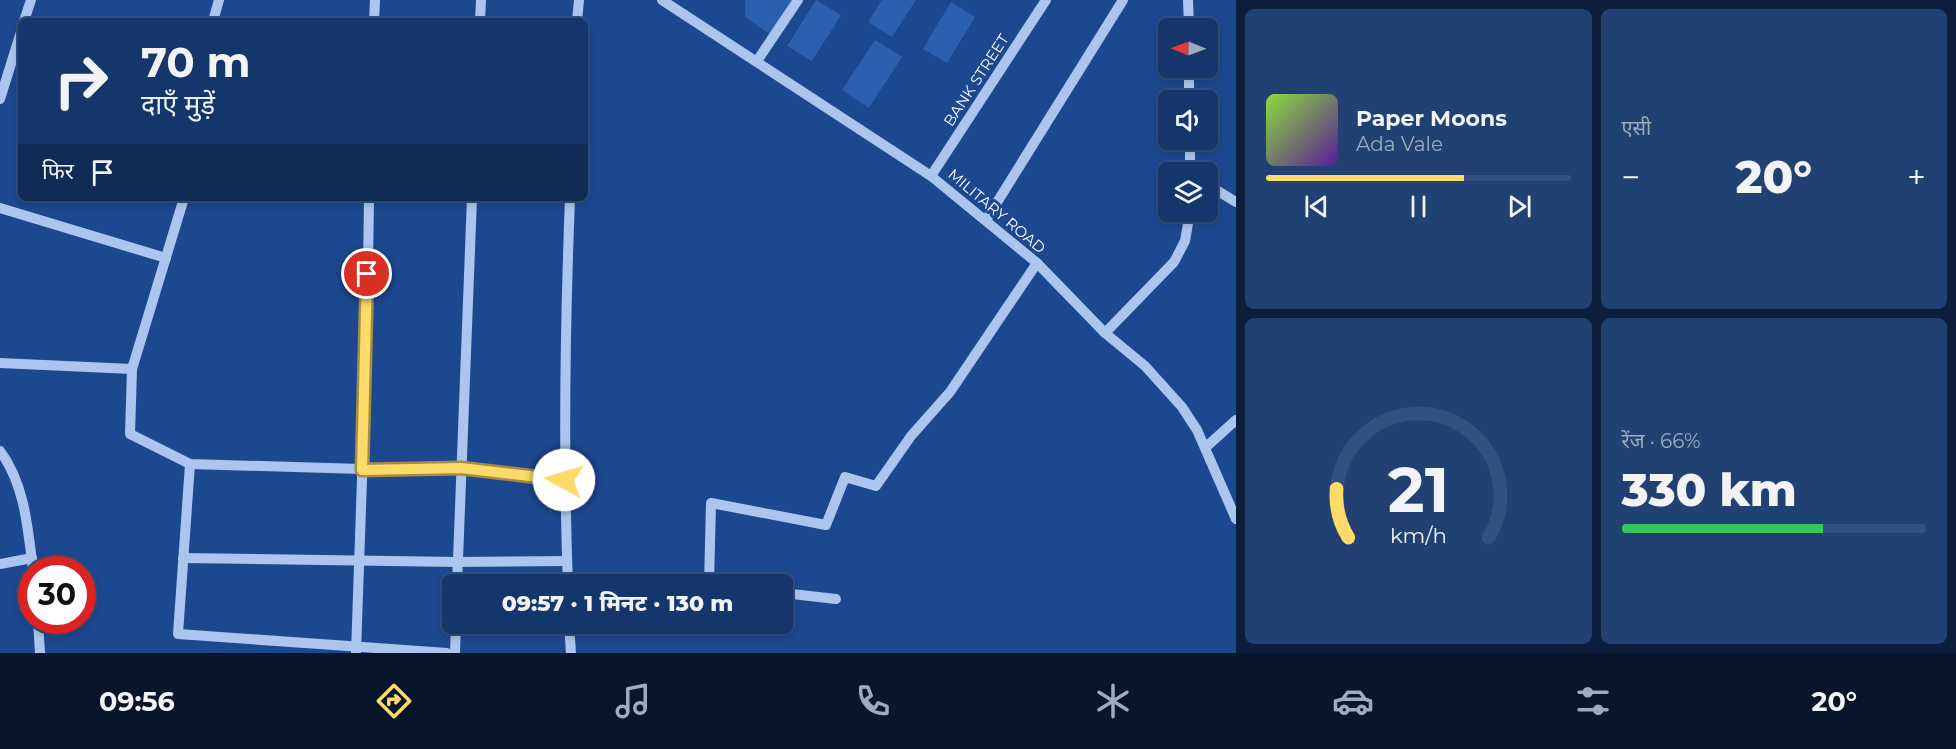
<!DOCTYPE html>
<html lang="hi">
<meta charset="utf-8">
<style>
body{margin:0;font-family:Montserrat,"Noto Sans Devanagari",sans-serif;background:#224173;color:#f1f3f6;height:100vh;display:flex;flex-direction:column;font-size:22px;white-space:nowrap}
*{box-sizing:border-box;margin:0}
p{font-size:20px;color:#9dabc1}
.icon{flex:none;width:33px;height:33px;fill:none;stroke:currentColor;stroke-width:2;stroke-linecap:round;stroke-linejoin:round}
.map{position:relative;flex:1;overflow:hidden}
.sheet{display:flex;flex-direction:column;gap:9px;padding:9px;background:#0c1e3b;width:720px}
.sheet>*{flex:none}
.top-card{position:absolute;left:18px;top:18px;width:570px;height:183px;border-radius:9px;box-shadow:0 3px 9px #0003,0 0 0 2px #34507e;background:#15366b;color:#f1f3f6;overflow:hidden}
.needle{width:39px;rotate:271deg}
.buttons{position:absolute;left:1158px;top:18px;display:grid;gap:12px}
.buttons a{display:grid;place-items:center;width:60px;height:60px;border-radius:9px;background:#15366b;box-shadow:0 3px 9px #0003,0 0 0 2px #34507e;font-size:30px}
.speed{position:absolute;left:18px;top:556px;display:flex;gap:12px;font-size:30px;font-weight:700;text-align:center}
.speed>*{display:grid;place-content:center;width:78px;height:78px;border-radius:50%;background:#15366b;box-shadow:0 3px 9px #0003,0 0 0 2px #34507e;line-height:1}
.speed .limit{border:9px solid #d22;background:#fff;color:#111}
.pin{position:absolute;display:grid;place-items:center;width:51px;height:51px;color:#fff;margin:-26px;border:3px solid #fff;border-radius:50%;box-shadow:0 2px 6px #0007}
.me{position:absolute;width:66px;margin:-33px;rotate:276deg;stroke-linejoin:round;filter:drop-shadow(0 0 4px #0008)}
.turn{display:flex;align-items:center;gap:21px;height:126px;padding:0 24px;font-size:27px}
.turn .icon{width:78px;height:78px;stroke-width:2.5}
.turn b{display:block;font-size:42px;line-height:51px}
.then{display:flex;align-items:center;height:57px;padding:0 24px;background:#0003;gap:12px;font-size:22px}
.big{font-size:45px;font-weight:800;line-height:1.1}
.sheet .widget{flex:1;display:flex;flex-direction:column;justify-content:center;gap:9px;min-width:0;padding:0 21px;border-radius:9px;background:#224173}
.sheet .dial{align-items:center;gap:0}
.dial svg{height:156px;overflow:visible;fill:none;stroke:#34507e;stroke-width:7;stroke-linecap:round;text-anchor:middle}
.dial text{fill:#f1f3f6;stroke:none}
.song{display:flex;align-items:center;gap:18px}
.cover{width:72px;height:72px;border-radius:9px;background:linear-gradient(135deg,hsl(90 70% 55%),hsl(270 70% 35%))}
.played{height:6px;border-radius:3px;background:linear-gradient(90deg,#fedb69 65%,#34507e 65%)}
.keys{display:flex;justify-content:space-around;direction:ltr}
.heat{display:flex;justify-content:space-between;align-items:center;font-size:33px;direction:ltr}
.charge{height:9px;border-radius:4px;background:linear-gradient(90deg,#34c759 66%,#34507e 0)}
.sheet .tiles{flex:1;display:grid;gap:9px;grid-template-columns:repeat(2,1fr)}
.trip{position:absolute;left:442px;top:574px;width:351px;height:60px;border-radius:9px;background:#15366b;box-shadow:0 3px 9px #0003,0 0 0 2px #34507e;font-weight:800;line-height:60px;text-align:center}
.tabs{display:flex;height:96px;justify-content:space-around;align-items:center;background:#08162b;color:#9dabc1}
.tabs .icon{width:42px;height:42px}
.tabs .on{color:#fedb69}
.tabs b{font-size:27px;color:#f1f3f6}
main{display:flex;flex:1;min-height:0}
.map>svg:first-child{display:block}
.building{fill:#2c5fad}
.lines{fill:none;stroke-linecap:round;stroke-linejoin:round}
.minor{stroke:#abc6ee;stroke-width:10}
.route-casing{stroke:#a58e44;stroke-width:15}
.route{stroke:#fedb69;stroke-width:10}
.labels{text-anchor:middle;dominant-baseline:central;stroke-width:6;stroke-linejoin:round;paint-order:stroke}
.street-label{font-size:15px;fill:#fff;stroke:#1c488f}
</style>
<main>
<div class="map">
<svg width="1236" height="653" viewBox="0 0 1236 653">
<rect width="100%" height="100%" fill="#1c488f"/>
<!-- building -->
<g class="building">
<polygon points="745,0 795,0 771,35 745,17"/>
<polygon points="816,0 841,15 812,61 787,46"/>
<polygon points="882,0 916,0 892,37 868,22"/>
<polygon points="951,2 975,17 947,63 923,49"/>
<polygon points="875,40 902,57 869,108 842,90"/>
</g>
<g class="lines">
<!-- minor -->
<g class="minor">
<polyline points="662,0 931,176 1037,263 1105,333 1145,366 1182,407 1197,430 1236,519"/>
<polyline points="1188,0 1189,28"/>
<polyline points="24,21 31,0"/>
<polyline points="213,21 219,0"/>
<polyline points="374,21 375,0"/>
<polyline points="480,21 481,0"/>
<polyline points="577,21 579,0"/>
<polyline points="757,61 798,0"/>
<polyline points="1189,68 1189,100"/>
<polyline points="0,99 21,32"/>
<polyline points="1190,140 1190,172"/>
<polyline points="931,176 1046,0"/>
<polyline points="1208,185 1236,202"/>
<polyline points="184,198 132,369 130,434 190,464 361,469 461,468 564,480"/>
<polyline points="0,208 166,258"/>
<polyline points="986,220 1123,0"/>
<polyline points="1105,333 1174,262 1185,241 1190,212"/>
<polyline points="0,363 132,369"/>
<polyline points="1206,447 1236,420"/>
<path d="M 0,451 C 25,484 28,530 33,570"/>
<polyline points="190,464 178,634 447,653"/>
<polyline points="183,558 458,562 567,561"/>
<polyline points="0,564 32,558"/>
<polyline points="457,585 472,198"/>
<path d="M 568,585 C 563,456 565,327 570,198"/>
<polyline points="719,585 709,584 711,503 826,525 845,477 876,486 911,436 950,392 1037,263"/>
<polyline points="783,593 836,599"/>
<polyline points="38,621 40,653"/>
<polyline points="569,624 571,653"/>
<polyline points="356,653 367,334 369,198"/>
<polyline points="455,653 456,624"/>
</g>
</g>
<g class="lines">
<defs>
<polyline id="route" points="367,274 362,470 461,468 564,480"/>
</defs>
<!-- route casing -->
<use href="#route" class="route-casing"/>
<!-- route -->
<use href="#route" class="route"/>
</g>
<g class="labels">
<!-- street labels -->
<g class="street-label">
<text transform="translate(976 80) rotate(-57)">BANK STREET</text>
<text transform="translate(997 211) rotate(40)">MILITARY ROAD</text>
</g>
</g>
</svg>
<div class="buttons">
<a><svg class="needle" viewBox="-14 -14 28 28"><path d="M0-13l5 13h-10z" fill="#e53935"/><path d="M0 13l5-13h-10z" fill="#9dabc1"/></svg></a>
<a><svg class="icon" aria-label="sound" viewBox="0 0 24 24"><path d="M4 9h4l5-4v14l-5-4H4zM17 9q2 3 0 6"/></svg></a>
<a><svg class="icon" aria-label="layers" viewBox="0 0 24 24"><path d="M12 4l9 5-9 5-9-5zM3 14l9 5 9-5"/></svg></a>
</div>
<div class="speed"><div class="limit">30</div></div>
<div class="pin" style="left:367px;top:274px;background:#d93025"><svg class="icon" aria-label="arrive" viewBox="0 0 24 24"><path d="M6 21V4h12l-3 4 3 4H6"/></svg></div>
<svg class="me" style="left:564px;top:480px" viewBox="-20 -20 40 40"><circle r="19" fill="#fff"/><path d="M0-13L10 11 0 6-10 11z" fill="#fedb69"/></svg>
<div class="trip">09:57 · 1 मिनट · 130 m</div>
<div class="top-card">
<div class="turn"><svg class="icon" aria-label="right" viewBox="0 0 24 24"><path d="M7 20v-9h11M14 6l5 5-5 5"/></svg><div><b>70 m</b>दाएँ मुड़ें</div></div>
<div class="then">फिर<svg class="icon" aria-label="arrive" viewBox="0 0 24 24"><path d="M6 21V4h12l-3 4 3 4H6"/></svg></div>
</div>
</div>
<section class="sheet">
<div class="tiles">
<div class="widget">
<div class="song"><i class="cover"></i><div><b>Paper Moons</b><p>Ada Vale</p></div></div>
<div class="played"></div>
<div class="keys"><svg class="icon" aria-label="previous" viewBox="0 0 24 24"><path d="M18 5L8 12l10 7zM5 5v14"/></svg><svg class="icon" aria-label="pause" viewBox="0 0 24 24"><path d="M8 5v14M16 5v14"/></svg><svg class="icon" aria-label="next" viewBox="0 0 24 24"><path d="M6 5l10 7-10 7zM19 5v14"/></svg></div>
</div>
<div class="widget"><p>एसी</p>
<div class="heat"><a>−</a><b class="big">20°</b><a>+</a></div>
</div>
<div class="widget dial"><svg viewBox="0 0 100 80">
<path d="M14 69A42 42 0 1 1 86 69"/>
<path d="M14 69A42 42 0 0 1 8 44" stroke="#fedb69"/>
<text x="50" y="56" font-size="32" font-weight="700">21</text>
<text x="50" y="72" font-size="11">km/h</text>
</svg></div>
<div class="widget"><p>रेंज · 66%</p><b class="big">330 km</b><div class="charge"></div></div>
</div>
</section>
</main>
<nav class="tabs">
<b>09:56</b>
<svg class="icon on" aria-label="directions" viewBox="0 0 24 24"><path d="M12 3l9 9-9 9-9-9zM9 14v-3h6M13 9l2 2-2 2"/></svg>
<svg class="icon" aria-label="music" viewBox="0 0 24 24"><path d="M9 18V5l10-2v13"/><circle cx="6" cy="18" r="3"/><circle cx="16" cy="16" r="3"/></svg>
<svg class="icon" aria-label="phone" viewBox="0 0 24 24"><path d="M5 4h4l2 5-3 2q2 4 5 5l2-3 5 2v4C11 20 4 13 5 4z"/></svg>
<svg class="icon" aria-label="climate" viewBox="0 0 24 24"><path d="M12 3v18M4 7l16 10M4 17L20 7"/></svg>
<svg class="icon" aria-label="car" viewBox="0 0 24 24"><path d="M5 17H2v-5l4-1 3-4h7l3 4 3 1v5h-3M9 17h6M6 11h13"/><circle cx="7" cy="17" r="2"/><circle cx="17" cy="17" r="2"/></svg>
<svg class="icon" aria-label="filters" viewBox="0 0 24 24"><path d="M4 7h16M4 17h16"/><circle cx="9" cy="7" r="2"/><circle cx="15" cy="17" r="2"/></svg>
<b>20°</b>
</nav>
